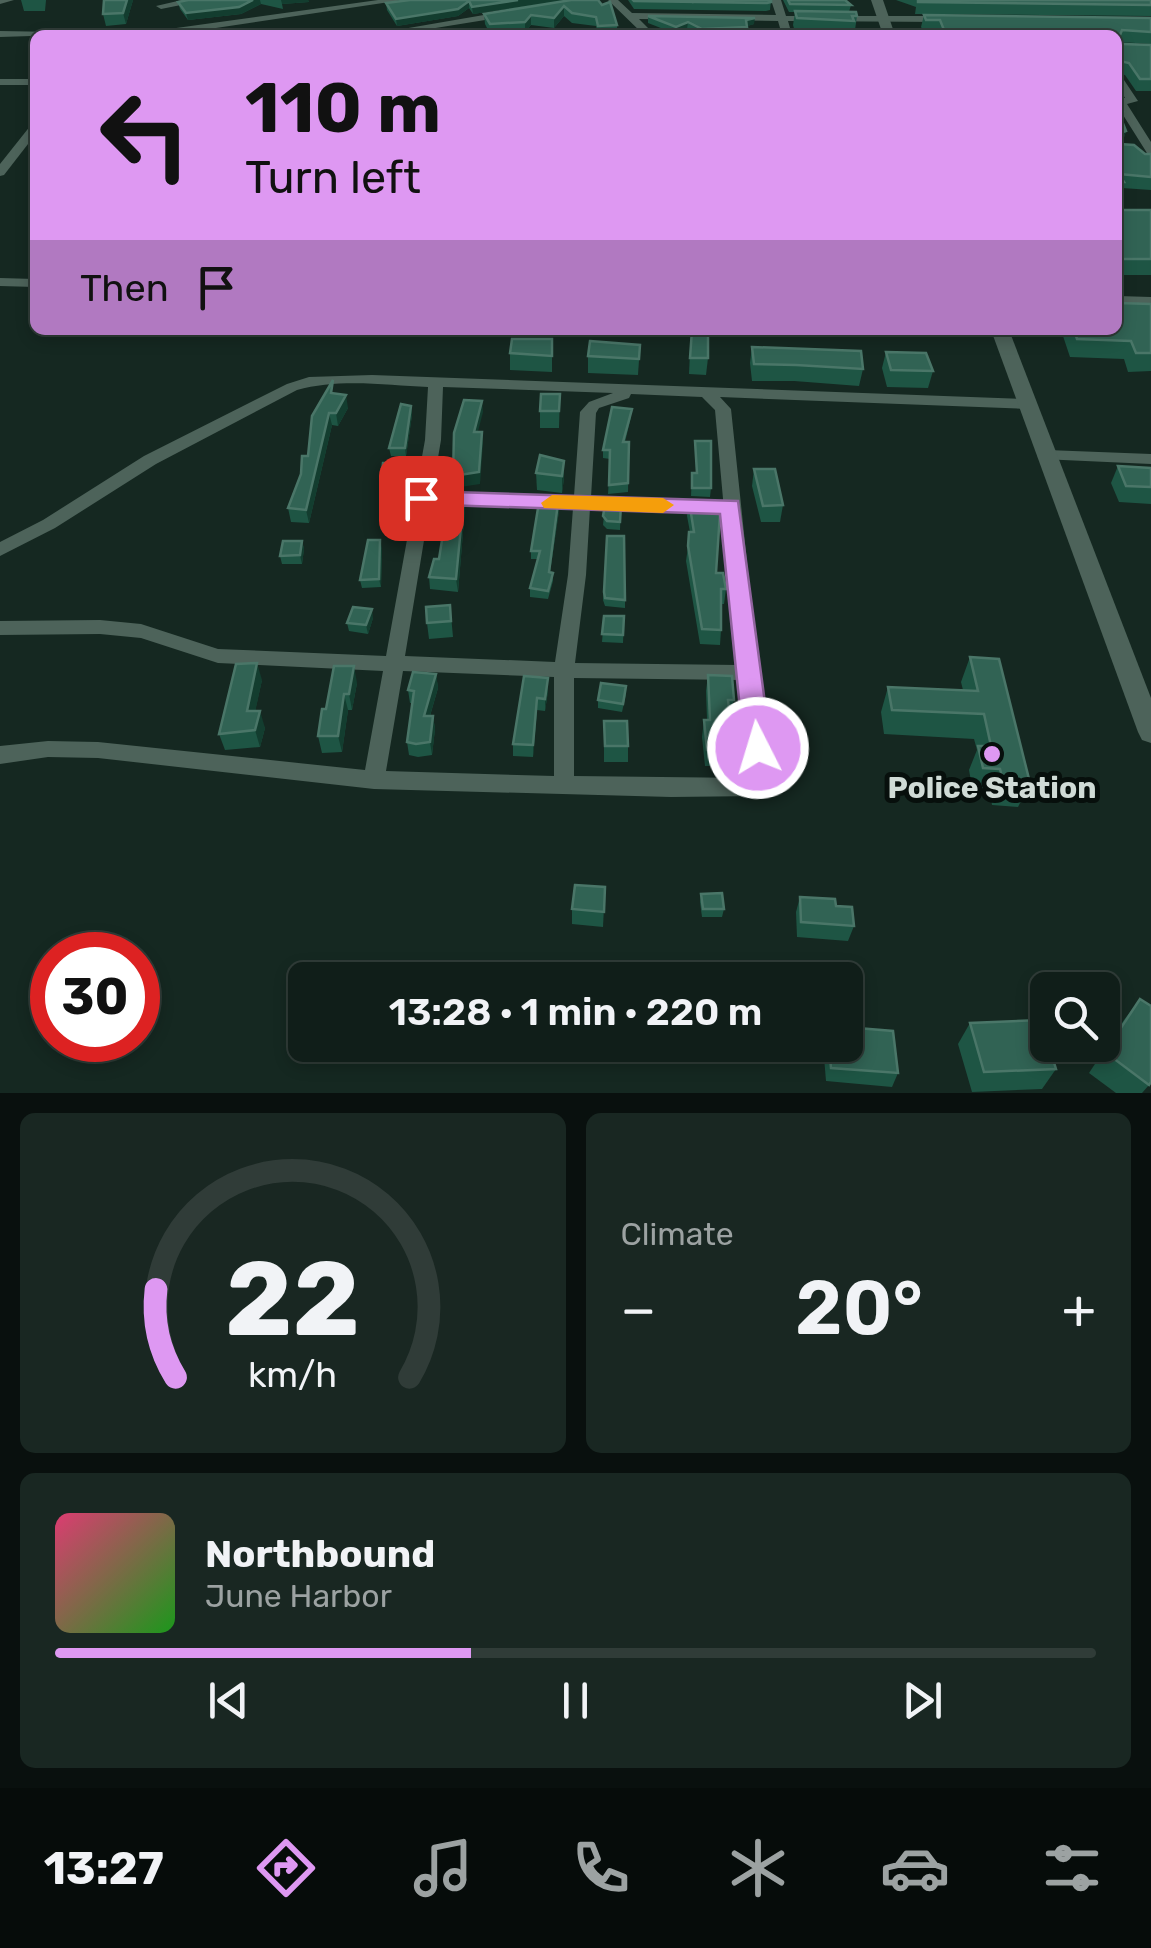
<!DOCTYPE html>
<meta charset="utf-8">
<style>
body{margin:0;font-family:Rubik,sans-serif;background:#192722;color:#f1f3f6;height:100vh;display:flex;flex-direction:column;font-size:38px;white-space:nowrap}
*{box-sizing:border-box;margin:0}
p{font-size:32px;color:#9ca2a2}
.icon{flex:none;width:55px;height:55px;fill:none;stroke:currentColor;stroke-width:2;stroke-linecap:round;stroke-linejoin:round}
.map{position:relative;height:1093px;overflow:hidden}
.details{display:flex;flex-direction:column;gap:20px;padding:20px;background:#09100e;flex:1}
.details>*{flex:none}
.hud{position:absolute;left:30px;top:30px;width:1092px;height:305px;border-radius:15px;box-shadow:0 5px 15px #0003,0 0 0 2px #303c38;background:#de98f2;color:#111;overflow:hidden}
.buttons{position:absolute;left:1030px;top:972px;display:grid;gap:20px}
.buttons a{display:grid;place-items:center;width:90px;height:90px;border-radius:15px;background:#101e19;box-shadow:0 5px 15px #0003,0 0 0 2px #303c38;font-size:50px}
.speed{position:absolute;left:30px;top:932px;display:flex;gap:20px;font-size:50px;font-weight:700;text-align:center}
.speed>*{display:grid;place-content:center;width:130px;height:130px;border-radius:50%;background:#101e19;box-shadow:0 5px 15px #0003,0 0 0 2px #303c38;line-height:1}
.speed .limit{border:15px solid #d22;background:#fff;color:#111}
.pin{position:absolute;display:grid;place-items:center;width:85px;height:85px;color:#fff;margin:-42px;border-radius:20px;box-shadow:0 5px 15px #0006}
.me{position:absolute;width:110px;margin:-55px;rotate:355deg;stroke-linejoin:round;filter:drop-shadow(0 0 8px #0008)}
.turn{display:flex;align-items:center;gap:35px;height:210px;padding:0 50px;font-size:45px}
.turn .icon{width:130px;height:130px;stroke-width:2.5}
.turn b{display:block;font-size:70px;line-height:85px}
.then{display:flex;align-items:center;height:95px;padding:0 50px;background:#0003;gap:20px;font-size:38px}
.big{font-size:75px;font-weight:600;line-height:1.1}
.details .card{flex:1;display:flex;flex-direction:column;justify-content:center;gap:15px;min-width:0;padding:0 35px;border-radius:15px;background:#192722}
.details .dial{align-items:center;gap:0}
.dial svg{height:260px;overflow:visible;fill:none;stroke:#303c38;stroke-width:7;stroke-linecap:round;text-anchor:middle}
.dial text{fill:#f1f3f6;stroke:none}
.song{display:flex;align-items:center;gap:30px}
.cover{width:120px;height:120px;border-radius:15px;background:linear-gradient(135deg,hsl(340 70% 55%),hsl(120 70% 35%))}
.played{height:10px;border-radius:5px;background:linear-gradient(90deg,#de98f2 40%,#303c38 40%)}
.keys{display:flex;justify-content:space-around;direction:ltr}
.heat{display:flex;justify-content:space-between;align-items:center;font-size:55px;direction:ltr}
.details .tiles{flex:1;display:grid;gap:20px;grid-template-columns:1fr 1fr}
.card:last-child{grid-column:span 2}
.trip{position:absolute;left:288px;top:962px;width:575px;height:100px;border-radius:15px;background:#101e19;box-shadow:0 5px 15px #0003,0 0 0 2px #303c38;font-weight:600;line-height:100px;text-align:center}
.tab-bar{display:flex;height:160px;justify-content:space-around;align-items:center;background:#060c0a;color:#9ca2a2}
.tab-bar .icon{width:70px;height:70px}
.tab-bar .on{color:#de98f2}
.tab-bar b{font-size:45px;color:#f1f3f6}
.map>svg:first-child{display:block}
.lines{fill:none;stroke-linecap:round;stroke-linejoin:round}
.minor{fill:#4d635a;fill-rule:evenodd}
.tertiary{fill:#4d635a;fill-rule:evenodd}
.wall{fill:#1e5544}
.shaded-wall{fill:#133d2f}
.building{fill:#316354;stroke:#4a7668;stroke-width:2.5}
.route{fill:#de98f2;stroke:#90639d;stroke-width:2.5}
.slow{fill:#f59e0b}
.poi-dot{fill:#de98f2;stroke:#070f0c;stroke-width:4}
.labels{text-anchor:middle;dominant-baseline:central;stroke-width:10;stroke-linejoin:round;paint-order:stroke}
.poi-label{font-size:30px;font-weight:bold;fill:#d0dbd6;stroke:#070f0c}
</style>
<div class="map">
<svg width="1151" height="1093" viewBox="0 0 1151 1093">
<rect width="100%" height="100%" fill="#152821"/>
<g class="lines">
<!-- minor -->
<g class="minor">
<polygon points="0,0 14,0 0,4"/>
<polygon points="182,0 206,0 161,9 156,6"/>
<polygon points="378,0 403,0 169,35 164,32 169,29"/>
<polygon points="608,0 618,0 632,13 776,15 771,0 781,0 786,16 943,16 948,19 943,22 788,21 792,35 782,35 778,21 639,19 655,35 644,35"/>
<polygon points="507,11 512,14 510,16 392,35 368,35"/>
<polygon points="0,31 58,32 63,35 0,37"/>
<polygon points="1118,76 1122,77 1138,101 1127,104 1151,142 1151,155 1147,153 1118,107 1118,98 1125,98 1118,86"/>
<rect x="0" y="79" width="35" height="6"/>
<polygon points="35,124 35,135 4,175 0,176 0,164 31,125"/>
<polygon points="0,278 35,279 35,287 0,286"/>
<polygon points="1118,296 1151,297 1151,305 1118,304"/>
<path d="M 372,375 L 1028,399 L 1036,404 L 1028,409 L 720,397 L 731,409 L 758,667 L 762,673 L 759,678 L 771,787 L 767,793 L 760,796 L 671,797 L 374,789 L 98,758 L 48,757 L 0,764 L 0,746 L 48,741 L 98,742 L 365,770 L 383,671 L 218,663 L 141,638 L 100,634 L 0,635 L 0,621 L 100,620 L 141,624 L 218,649 L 386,656 L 425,440 L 428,387 C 387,385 338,378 297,390 L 156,464 L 55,528 L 0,556 L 0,542 L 43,520 L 144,456 L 287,384 L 309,377 ZM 443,387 L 613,393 L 589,402 L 580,412 L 574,496 L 432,493 L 441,440 ZM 631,394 L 702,397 L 715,410 L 738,665 L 575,663 L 586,575 L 590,508 L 710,512 L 718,506 L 710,500 L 591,497 L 596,413 L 599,408 L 629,398 ZM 430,504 L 573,508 L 568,575 L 555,662 L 405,656 ZM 403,671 L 554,677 L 554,776 L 386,771 ZM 574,678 L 740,680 L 749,778 L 574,776 Z"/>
<polygon points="1047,450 1151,454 1151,464 1041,459 1039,455"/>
</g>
<!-- tertiary -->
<g class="tertiary">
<polygon points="871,0 883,0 895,35 883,35"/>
<polygon points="991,330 1009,330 1151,698 1151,743 1142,740 1138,732"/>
</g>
</g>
<!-- wall -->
<g class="wall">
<polygon points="21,0 46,0 45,11 24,11"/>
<polygon points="104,0 133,0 126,24 106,26 103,14"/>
<polygon points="188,0 308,0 309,2 282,4 283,9 261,4 241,14 188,20 180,9 178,2"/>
<polygon points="405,0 565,0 473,14 469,8 458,16 397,26 387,10 386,3"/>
<polygon points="571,0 617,25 617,35 598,35 596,26 572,23 564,16 554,28 531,25 525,32 490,34 485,24 484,14"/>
<polygon points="628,0 687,0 692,2 771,0 770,10 766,11 634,9"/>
<polygon points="783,0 845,0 851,5 849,12 857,16 855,30 852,30 852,35 795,32 793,25 795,12 789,12"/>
<polygon points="896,0 1151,0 1151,16 915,14 916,7"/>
<polygon points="924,15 1151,18 1151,44 1120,42 1151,45 1151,91 1136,91 1125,75 1120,74 1118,87 1118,35 939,35 937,32 924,32 921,27"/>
<polygon points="648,16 754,24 747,26 746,34 700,35 687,29 676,34 648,23"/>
<polygon points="1118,98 1123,111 1121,118 1126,131 1122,144 1145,154 1151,154 1151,190 1122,188 1120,196 1118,196"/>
<rect x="1118" y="210" width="33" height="65"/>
<polygon points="1151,304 1151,371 1128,372 1124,359 1070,357 1061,330 1118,330"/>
<polygon points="691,330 708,358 706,375 689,374"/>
<polygon points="768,330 857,330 855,337 769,335"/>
<polygon points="552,339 552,372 510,370 510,353"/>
<polygon points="640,345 638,375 588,373 588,356"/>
<polygon points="752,347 863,369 859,386 794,381 752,381 750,363"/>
<polygon points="886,352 933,371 928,388 887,387 882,368"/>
<polygon points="335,394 348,408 338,426 332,425 309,523 291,522 288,508 308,456"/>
<polygon points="560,394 559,428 540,428 540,411"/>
<polygon points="411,406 412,415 406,456 391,456 389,448"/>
<polygon points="631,417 625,442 629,442 628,492 608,494 610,459 603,458 603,450"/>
<polygon points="695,441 711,488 710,497 691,496 692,473 696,473"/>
<polygon points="564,461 564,478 562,493 537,490 536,473"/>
<polygon points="400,463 401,471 399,489 383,490 381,481"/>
<polygon points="1118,466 1151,468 1151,504 1119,502 1111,483"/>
<polygon points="754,469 783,505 780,522 761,522 752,486"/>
<polygon points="464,496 465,509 458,592 430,589 429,577 439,559"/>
<polygon points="689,501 716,573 726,589 724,604 721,604 721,630 720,645 700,644 686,561 690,532 687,516"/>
<polygon points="605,505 621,505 620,530 607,529 603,525"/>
<polygon points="559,511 550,572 553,573 553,581 548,599 530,597 530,588 538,559 531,559 531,551"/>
<polygon points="607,536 625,600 625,608 605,606 603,600"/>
<polygon points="302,541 304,549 302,564 282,564 280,556"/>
<polygon points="382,548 381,587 362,588 360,580"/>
<polygon points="450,605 453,637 429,639 427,623"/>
<polygon points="604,616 624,616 623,643 602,642"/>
<polygon points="373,618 368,634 349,631 347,623"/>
<polygon points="970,657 1030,783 1018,807 992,805 990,793 973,792 969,770 977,750 974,739 884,734 881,712 888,687 963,690 961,682"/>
<polygon points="436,674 438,688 430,716 433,716 435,729 432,755 418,757 409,755 407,742 412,703 410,703 408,690"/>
<polygon points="708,675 734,700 730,717 734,750 731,766 705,766 702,737 704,720 707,720 706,691"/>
<polygon points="548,678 548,691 545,711 537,710 533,757 513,756 513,744"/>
<polygon points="262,680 255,711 265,728 260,747 225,750 219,734"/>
<polygon points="357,683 352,710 348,710 342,752 322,753 318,736 326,709"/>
<polygon points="626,694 622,712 598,708 598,700"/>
<polygon points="604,721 628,746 628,762 604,762"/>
<polygon points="605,887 603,927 572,924 572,909"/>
<polygon points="701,894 724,909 722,917 702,917 700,902"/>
<polygon points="800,897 836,906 854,926 848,941 797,937 796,912"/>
<polygon points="1140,999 1149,1085 1142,1093 1116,1093 1089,1073 1124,1020"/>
<polygon points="970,1023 1056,1069 1042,1089 972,1092 958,1044"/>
<polygon points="556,1045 628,1045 627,1057 557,1052"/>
<polygon points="700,1045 781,1045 779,1051 763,1050 761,1059 700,1057"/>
<polygon points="823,1045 845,1045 898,1073 892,1087 826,1081"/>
</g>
<!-- shaded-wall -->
<g class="shaded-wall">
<polygon points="127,0 133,0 126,24 123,13"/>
<polygon points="253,0 260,0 261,4 241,14 188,20 186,13"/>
<polygon points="281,0 308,0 309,2 282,4"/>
<polygon points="518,0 565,0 473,14 472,7"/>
<polygon points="469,1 469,8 458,16 397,26 396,19"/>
<polygon points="564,6 564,16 554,28 554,18"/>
<polygon points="531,15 531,25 525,32 525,22"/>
<polygon points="755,18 754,24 745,27 746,20"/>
<polygon points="688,22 687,29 676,34 676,27"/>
<polygon points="1126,131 1122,144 1118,145 1120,133"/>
<polygon points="346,395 348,408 338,426 336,413"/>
<polygon points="482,401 483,412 475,443 474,432"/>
<polygon points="411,406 412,415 406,456 405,448"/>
<polygon points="329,413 332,425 309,523 306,510"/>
<polygon points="482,432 483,443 480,484 454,488 453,476"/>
<polygon points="564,461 564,478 562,493 562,476"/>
<polygon points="464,496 465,509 458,592 456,579"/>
<polygon points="558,503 559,511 549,580 549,572"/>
<polygon points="380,540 382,548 381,587 379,579"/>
<polygon points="302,541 304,549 302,564 300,555"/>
<polygon points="372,609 373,618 368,634 366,625"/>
<polygon points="257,663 262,680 252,727 247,711"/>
<polygon points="354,666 357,683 352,710 349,694"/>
<polygon points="436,674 438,688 426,729 424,716"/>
<polygon points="548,678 548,691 545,711 545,699"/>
<polygon points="344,694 348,710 342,752 338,736"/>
<polygon points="537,698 537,710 533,757 533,745"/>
<polygon points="260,711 265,728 260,747 255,730"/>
<polygon points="433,716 435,729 432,755 430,742"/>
</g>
<!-- building -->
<g class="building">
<polygon points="104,0 127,0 123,13 103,14"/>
<polygon points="188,0 253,0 239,7 186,13 178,2"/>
<polygon points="410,0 518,0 472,7 469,1 458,9 396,19 386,3"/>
<polygon points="571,0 598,0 602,5 610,2 617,25 598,26 596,17 572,13 564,6 554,18 531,15 525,22 490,24 484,14"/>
<polygon points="633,0 687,0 692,2 692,0 771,0 771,2 767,3 634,1"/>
<polygon points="788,0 845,0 851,5 790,4"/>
<polygon points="918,0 1151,0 1151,5 918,2"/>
<polygon points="795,11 856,12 857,16 852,16 854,21 797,18"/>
<polygon points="924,15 1151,18 1151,32 1122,30 1118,40 1122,44 1151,45 1151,79 1140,79 1129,63 1120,61 1120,78 1118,78 1118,35 946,35 940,20 926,20"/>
<polygon points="648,16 755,18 746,20 747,27 702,29 688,22 676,27"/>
<polygon points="259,33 276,33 275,35 258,35"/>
<polygon points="1118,98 1123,111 1118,111 1126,131 1120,133 1120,144 1134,145 1145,154 1151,154 1151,177 1119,174 1124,182 1118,182"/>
<rect x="1118" y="210" width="33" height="49"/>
<polygon points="1118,303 1151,304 1151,353 1136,353 1131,341 1077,339 1074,330 1118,330"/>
<polygon points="692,330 708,330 708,358 690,358"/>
<polygon points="512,339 552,339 552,356 510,353"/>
<polygon points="590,341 640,345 639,359 588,356"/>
<polygon points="752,347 861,351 863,369 796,365 754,364"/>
<polygon points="886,352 926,353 933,371 891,370"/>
<polygon points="333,380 331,393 346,395 336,413 329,413 306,510 288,508 301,474 302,456 308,456 312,416"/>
<polygon points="541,394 560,394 559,411 540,411"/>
<polygon points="464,400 482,401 474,432 482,432 479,472 453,476 454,433"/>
<polygon points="401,404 411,406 405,448 389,448"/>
<polygon points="612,407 632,409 623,442 629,442 628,483 609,485 610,450 603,450"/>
<polygon points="695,441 711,441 711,488 692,488 692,473 697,473"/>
<polygon points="540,455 564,461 562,476 536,473"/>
<polygon points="383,463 400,463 398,481 381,481"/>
<polygon points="1118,466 1151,468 1151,487 1126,486"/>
<polygon points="754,469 775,469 783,505 763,506"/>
<polygon points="449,496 464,496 456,579 429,577 434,559 439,559"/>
<polygon points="689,501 718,502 720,513 716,573 723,573 726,589 721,589 721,630 702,629 688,546 689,532 694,532"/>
<polygon points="539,502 558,503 549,572 553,573 548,591 530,588 540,551 531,551"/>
<polygon points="605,505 621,505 620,522 607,521 603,516"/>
<polygon points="607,536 624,536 625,600 605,598 604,592"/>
<polygon points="368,540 380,540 379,579 360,580"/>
<polygon points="283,541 302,541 300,555 280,556"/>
<polygon points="450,605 451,621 427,623 426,607"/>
<polygon points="353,607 372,609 366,625 347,623"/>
<polygon points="604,616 624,616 623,635 602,634"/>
<polygon points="970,657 999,659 1030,783 1003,781 1000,769 983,768 978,746 991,746 984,714 892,710 888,687 978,691"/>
<polygon points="257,663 247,711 260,711 255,730 219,734 236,664"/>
<polygon points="334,666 354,666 349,694 344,694 338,736 318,736 322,709 326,709"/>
<polygon points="413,672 436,674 424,716 433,716 430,742 416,744 407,742 414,691 408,690"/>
<polygon points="708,675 732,676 734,700 728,700 734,750 707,750 704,720 710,720"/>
<polygon points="524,676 548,678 545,699 537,698 533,745 513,744"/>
<polygon points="601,683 626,686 623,704 598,700"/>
<polygon points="604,721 627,721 628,746 605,746"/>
<polygon points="575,885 605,887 604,912 572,909"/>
<polygon points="722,893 724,909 703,909 701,894"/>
<polygon points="800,897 835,899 836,906 852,907 854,926 801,922"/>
<polygon points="1140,999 1151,1006 1151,1082 1149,1085 1105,1052"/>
<polygon points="1041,1020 1056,1069 984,1072 970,1023"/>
<polygon points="845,1027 893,1031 898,1073 831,1068 829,1045 845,1045"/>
</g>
<!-- route -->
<polygon class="route" points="421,491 738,501 771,748 767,756 758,760 748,756 744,748 720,514 413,504 410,498"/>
<!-- slow -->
<polygon class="slow" points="552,495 663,498 674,505 663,513 544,508 541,503"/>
<!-- markers -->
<circle class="poi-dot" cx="992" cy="754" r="10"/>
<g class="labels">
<!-- poi labels -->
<g class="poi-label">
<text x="992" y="788">Police Station</text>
</g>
</g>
</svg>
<div class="buttons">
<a><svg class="icon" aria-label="search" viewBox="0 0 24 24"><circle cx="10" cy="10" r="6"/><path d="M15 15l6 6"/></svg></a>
</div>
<div class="speed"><div class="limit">30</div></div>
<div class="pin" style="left:421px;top:498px;background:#d93025"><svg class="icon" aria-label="arrive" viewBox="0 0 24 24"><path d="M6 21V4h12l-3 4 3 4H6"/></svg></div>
<svg class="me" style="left:758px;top:748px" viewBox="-20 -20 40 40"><circle r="17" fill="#de98f2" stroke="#fff" stroke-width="3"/><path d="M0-11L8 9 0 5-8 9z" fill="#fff"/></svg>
<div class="trip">13:28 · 1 min · 220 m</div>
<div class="hud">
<div class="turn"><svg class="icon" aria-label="left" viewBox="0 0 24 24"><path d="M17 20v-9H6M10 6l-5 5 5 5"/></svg><div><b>110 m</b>Turn left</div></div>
<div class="then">Then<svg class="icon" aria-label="arrive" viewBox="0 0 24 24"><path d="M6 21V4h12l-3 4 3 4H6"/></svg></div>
</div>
</div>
<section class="details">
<div class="tiles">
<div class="card dial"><svg viewBox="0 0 100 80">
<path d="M14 69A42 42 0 1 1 86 69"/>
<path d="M14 69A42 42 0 0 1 8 42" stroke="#de98f2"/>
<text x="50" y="56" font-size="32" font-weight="700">22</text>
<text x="50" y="72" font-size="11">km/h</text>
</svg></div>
<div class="card"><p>Climate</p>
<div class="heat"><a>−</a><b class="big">20°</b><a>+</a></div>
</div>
<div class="card">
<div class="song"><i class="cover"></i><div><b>Northbound</b><p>June Harbor</p></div></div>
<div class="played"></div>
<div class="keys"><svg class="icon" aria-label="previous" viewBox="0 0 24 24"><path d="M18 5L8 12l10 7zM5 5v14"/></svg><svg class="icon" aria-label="pause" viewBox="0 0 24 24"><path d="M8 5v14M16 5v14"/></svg><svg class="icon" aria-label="next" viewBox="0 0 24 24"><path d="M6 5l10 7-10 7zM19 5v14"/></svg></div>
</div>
</div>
</section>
<nav class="tab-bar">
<b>13:27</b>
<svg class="icon on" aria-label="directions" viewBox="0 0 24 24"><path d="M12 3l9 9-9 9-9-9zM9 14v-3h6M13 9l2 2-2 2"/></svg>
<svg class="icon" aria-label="music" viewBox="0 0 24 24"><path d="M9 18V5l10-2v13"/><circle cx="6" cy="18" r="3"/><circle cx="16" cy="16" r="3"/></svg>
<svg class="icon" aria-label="phone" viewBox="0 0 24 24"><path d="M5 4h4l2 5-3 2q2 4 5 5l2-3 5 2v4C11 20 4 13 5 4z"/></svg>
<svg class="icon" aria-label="climate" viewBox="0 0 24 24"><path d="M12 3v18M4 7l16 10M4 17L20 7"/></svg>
<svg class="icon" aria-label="car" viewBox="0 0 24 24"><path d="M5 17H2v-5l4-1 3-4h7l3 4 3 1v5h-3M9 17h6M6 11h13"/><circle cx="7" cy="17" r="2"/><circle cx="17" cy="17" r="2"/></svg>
<svg class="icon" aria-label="filters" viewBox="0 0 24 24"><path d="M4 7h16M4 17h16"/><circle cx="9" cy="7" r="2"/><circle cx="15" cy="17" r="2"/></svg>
</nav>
